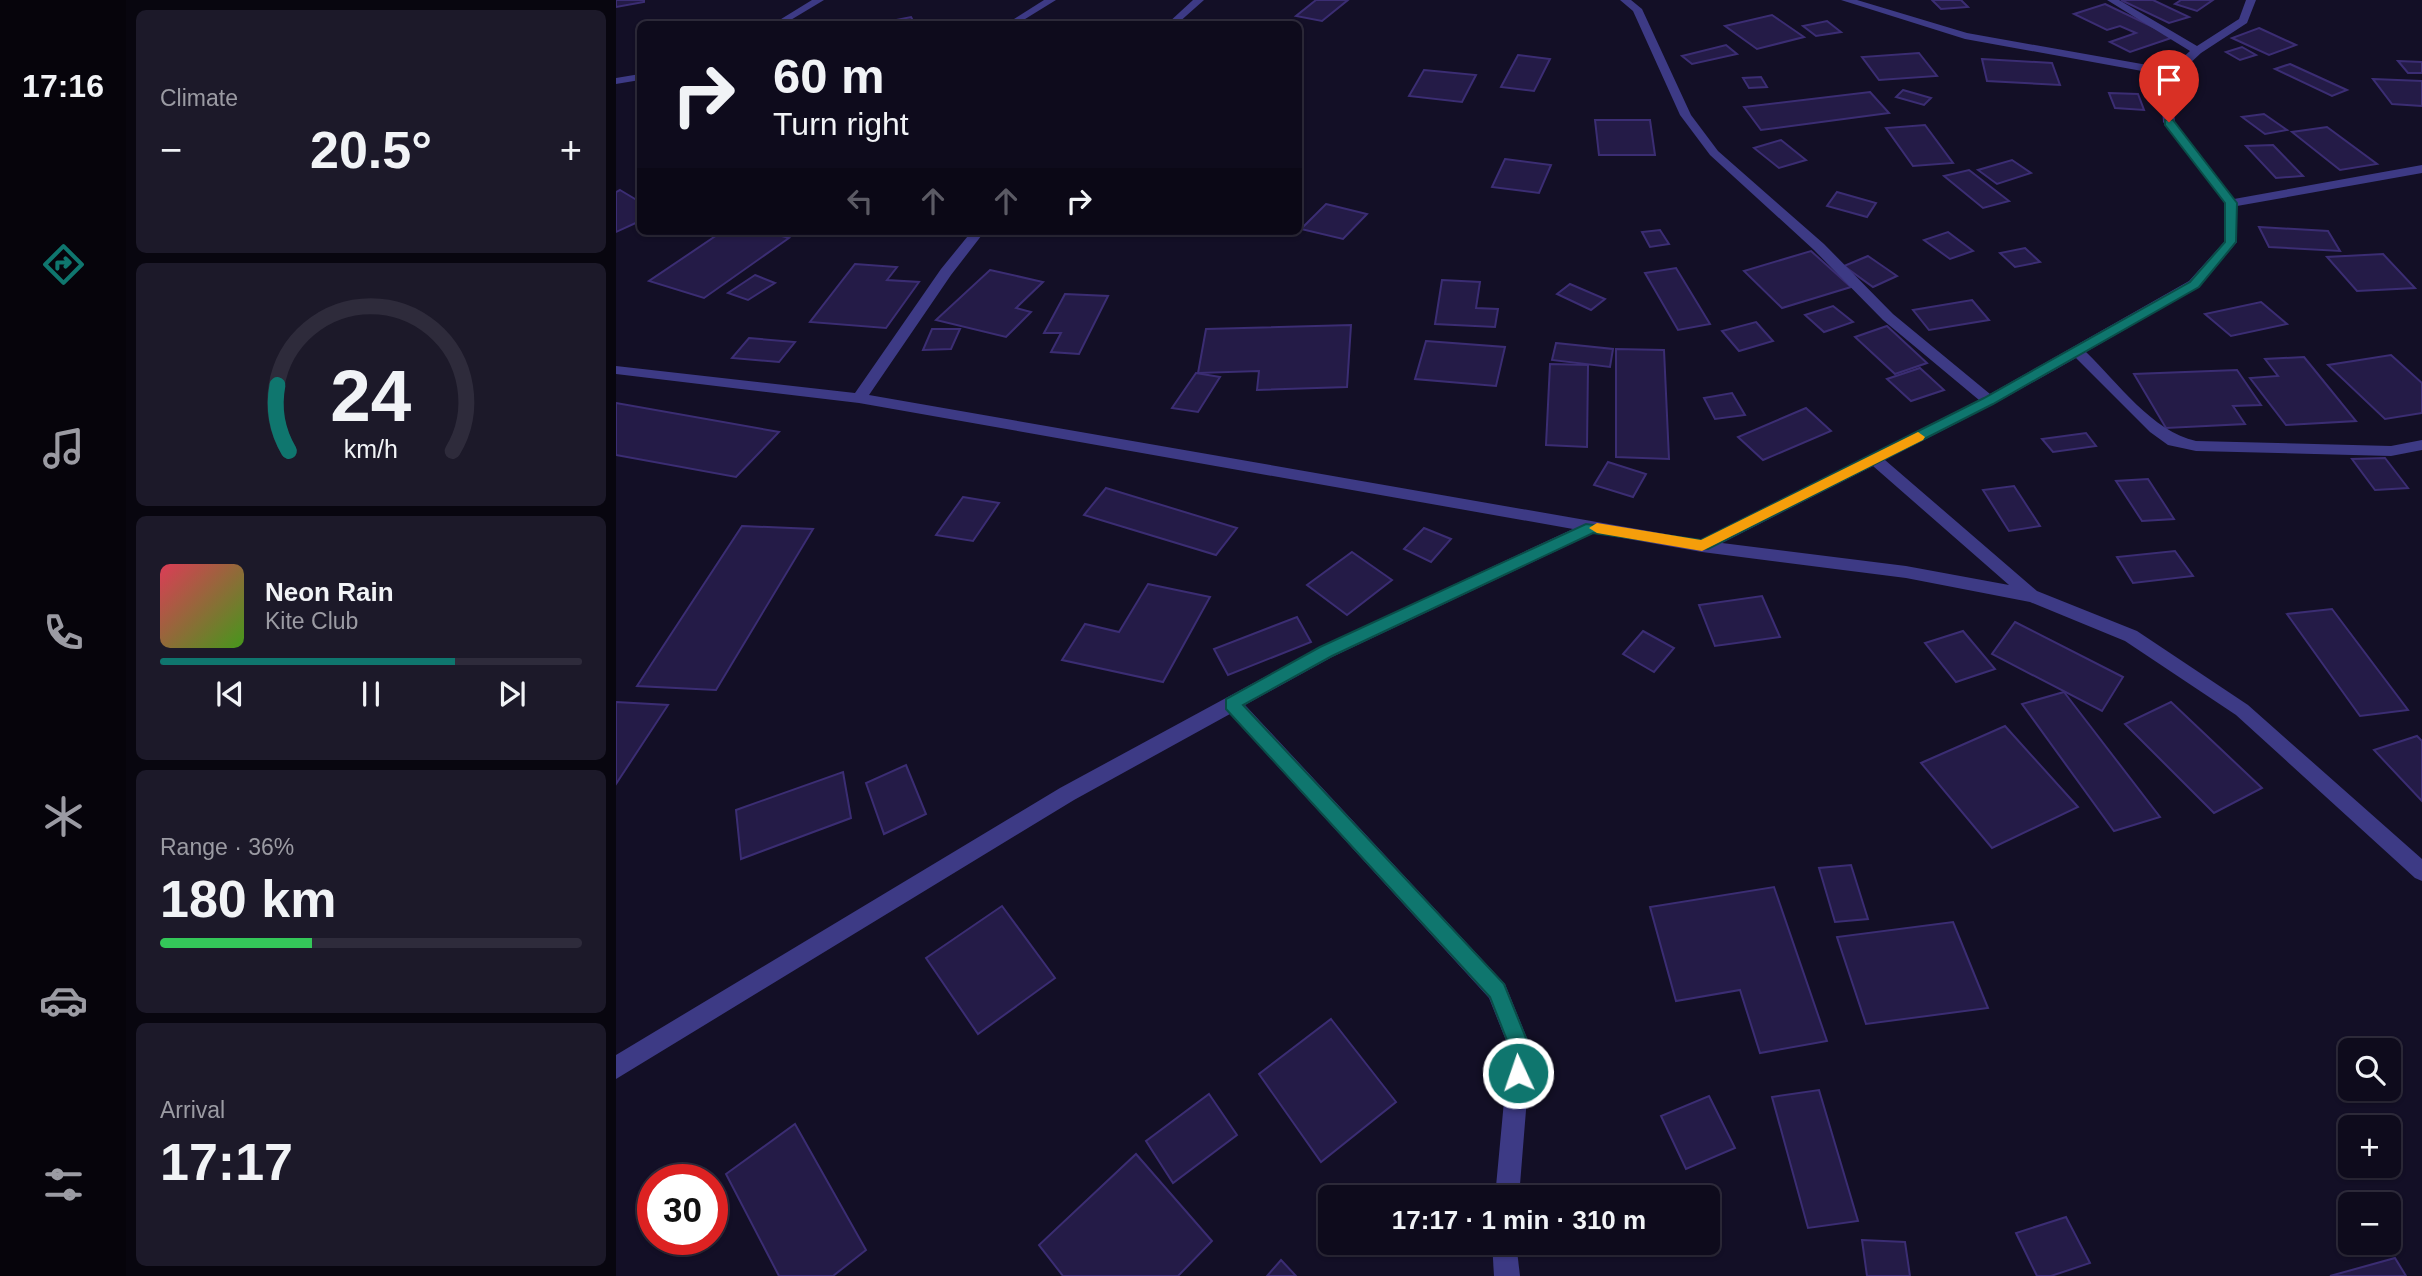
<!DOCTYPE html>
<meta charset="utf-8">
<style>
body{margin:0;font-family:Helvetica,sans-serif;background:#1c1929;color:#f1f3f6;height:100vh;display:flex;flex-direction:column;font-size:26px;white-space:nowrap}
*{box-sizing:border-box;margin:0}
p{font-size:23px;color:#9b9ba3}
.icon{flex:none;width:38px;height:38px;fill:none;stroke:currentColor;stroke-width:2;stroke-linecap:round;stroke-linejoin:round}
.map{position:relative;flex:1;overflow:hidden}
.sheet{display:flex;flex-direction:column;gap:10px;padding:10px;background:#08060f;width:490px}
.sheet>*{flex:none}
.guide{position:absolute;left:21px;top:21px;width:665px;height:214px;border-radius:10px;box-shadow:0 2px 5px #0004,0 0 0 2px #2e2b3b;background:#0e0b1c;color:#f1f3f6;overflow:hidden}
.controls{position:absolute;left:1722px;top:1038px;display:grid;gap:14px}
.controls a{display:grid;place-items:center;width:63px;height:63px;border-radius:10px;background:#0e0b1c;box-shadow:0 2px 5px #0004,0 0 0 2px #2e2b3b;font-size:35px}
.speed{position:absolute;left:21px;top:1164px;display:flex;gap:14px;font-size:35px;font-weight:700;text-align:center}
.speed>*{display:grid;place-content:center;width:91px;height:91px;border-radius:50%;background:#0e0b1c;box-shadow:0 2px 5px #0004,0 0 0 2px #2e2b3b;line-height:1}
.speed .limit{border:10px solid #d22;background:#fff;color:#111}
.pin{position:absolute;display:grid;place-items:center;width:60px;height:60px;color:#fff;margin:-72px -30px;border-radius:50% 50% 50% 0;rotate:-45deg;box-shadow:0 0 7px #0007}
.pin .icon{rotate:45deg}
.me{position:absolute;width:77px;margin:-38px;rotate:357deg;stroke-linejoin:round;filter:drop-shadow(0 0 5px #0008)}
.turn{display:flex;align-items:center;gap:24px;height:147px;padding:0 21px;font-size:32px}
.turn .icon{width:91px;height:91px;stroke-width:2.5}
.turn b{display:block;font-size:49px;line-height:60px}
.lanes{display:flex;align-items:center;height:66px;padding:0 21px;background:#0003;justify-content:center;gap:35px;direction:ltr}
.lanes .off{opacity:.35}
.big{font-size:52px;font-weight:600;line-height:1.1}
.sheet .card{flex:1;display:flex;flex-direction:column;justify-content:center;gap:10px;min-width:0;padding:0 24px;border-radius:10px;background:#1c1929}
.sheet .dial{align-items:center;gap:0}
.dial svg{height:182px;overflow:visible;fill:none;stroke:#2e2b3b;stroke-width:7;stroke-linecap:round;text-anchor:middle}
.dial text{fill:#f1f3f6;stroke:none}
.song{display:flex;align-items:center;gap:21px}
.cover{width:84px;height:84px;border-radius:10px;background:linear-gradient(135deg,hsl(350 70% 55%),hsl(100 70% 35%))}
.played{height:7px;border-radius:4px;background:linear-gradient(90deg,#0f766e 70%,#2e2b3b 70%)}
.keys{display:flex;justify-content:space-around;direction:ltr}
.heat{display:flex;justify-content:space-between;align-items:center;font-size:38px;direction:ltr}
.charge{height:10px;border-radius:5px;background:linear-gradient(90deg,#34c759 36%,#2e2b3b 0)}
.trip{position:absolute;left:702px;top:1185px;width:402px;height:70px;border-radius:10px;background:#0e0b1c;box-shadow:0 2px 5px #0004,0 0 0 2px #2e2b3b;font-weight:600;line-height:70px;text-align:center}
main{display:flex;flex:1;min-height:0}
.dock{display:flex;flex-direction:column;width:126px;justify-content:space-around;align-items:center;background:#06040b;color:#9b9ba3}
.dock .icon{width:49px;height:49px}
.dock .active{color:#0f766e}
.dock b{font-size:32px;color:#f1f3f6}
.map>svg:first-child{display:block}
.building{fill:#241b47;stroke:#3b2d73;stroke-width:2}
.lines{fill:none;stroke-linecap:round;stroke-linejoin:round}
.minor{fill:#3d3a85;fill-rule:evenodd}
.route{fill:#0f766e;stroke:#0a4d48;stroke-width:2}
.slow{fill:#f59e0b}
</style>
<main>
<nav class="dock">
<b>17:16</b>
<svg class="icon active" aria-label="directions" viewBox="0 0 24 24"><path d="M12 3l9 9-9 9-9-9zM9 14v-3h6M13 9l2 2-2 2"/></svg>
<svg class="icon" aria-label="music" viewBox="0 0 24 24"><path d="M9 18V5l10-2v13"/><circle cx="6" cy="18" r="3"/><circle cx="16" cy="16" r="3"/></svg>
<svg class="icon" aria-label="phone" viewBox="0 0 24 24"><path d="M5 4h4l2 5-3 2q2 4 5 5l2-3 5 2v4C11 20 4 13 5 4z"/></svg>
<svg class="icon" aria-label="climate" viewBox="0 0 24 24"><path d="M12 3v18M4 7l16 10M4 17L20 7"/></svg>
<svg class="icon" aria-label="car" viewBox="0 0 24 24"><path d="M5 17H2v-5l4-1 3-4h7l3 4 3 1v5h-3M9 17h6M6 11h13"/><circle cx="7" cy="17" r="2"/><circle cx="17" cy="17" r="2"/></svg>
<svg class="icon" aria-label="filters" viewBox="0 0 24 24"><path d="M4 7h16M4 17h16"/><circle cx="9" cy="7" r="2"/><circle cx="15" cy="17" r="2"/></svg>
</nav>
<section class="sheet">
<div class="card"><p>Climate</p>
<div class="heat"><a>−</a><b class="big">20.5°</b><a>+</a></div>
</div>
<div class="card dial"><svg viewBox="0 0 100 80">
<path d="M14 69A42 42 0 1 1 86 69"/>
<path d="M14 69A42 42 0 0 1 9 40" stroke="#0f766e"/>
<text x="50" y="56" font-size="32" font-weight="700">24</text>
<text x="50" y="72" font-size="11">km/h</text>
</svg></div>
<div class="card">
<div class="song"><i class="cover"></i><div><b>Neon Rain</b><p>Kite Club</p></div></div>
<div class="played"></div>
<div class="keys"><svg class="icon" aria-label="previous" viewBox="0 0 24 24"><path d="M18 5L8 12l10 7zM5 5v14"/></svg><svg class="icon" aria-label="pause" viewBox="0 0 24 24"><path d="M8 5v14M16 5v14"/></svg><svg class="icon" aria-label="next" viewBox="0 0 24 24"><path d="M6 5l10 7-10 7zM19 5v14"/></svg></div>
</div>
<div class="card"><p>Range · 36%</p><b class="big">180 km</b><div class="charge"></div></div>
<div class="card"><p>Arrival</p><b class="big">17:17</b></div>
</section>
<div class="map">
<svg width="1806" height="1276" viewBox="0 0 1806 1276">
<rect width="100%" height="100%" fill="#130f26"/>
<!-- building -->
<g class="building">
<polygon points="0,0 28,0 28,2 0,7"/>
<polygon points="700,0 732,0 706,21 680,16"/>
<polygon points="1316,0 1345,0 1352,7 1325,9"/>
<polygon points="1505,0 1537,0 1573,17 1553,23"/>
<polygon points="1565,0 1597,0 1581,11 1559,4"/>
<polygon points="1489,4 1558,37 1514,52 1494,42 1520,33 1504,26 1491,30 1458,14"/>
<polygon points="1156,15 1188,37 1141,49 1109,26"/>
<polygon points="295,17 299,24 270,22"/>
<polygon points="1211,21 1225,32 1200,36 1187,26"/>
<polygon points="1643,28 1680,45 1653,55 1616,38"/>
<polygon points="1110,45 1121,54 1076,64 1066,56"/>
<polygon points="1626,47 1640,55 1624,60 1610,52"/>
<polygon points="1303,53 1321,76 1263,80 1246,57"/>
<polygon points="902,55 934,59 918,91 885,87"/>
<polygon points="1366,59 1436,63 1444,85 1371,81"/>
<polygon points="1782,61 1806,62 1806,73 1792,73"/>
<polygon points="1674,64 1731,90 1716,96 1659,69"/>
<polygon points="808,70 860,75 846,102 793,96"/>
<polygon points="1145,77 1151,87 1133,88 1127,78"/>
<polygon points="1757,79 1806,81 1806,106 1776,104"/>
<polygon points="1287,90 1315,98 1308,105 1280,97"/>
<polygon points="1254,92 1273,113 1145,130 1128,107"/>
<polygon points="1493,93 1522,94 1528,110 1499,108"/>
<polygon points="1648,114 1671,130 1649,134 1626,117"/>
<polygon points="979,120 1034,120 1039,155 983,155"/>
<polygon points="1309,125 1337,163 1297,166 1270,128"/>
<polygon points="1711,127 1761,164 1724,170 1676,132"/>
<polygon points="1165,140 1190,160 1163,168 1138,148"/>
<polygon points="1657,145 1687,176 1660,178 1630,146"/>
<polygon points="889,159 935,165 923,193 876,187"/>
<polygon points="1396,160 1415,173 1381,184 1362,170"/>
<polygon points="1353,170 1393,201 1367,208 1328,176"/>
<polygon points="4,190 24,202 24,221 0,232 0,192"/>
<polygon points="1221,192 1260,203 1251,217 1211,206"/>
<polygon points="710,204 751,214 727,239 685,229"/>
<polygon points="1643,227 1712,231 1724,251 1653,247"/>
<polygon points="1044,230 1053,244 1034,247 1026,232"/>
<polygon points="107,231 147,231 173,238 88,298 33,281"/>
<polygon points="1332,232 1357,251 1334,259 1308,240"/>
<polygon points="1409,248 1424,262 1399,267 1384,253"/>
<polygon points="1195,251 1235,287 1166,308 1128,271"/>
<polygon points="1767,254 1799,288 1741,291 1711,257"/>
<polygon points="1252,256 1281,276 1257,287 1228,266"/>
<polygon points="239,264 281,267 271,280 303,282 270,328 194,322"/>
<polygon points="1060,268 1094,324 1062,330 1029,273"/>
<polygon points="374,270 427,282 400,308 415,312 390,337 320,320"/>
<polygon points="139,275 159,283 132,300 112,293"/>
<polygon points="826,280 864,282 860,308 882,309 879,327 819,324"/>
<polygon points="954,284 989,299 975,310 941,294"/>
<polygon points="449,294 492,296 463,354 435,352 445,333 428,333"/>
<polygon points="1356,300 1373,320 1313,330 1297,310"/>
<polygon points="1645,302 1671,324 1615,336 1589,314"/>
<polygon points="1217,306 1237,322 1208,332 1189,315"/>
<polygon points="1140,322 1157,341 1123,351 1106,331"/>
<polygon points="735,325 731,387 641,390 643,371 582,373 590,329"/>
<polygon points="1271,326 1311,363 1279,374 1239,337"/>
<polygon points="316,329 344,329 335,349 307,350"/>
<polygon points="133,338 179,342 163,362 116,358"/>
<polygon points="810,341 889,347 880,386 799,379"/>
<polygon points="940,343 997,349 994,367 936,360"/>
<polygon points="1000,349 1048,350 1053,459 1000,457"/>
<polygon points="1775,355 1806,383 1806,413 1769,419 1712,365"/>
<polygon points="1688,357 1740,421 1670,425 1634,378 1662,376 1649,359"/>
<polygon points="934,364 972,365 971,447 930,445"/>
<polygon points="1304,368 1328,390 1295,401 1271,379"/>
<polygon points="1621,370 1645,405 1617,406 1629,424 1550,428 1518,374"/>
<polygon points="580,373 604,377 582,412 556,408"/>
<polygon points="1116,393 1129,415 1099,419 1088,398"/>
<polygon points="0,403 163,432 120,477 0,455"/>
<polygon points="1190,408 1215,431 1147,460 1122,437"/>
<polygon points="1470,433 1480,446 1437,452 1426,439"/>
<polygon points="1769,458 1792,488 1759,490 1736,459"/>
<polygon points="992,462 1030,474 1017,497 978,485"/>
<polygon points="1532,479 1558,519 1526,521 1500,481"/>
<polygon points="1398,486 1424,526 1393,531 1367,490"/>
<polygon points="490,488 621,528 600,555 468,515"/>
<polygon points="347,497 383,503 357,541 320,535"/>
<polygon points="126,526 197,529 100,690 21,686"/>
<polygon points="808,528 835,539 815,562 788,549"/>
<polygon points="1559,551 1577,576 1517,583 1501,557"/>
<polygon points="736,552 776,580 731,615 691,585"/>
<polygon points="532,584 594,597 547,682 446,660 469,624 503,632"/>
<polygon points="1146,596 1164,637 1099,646 1083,605"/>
<polygon points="1716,609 1792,710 1744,716 1671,614"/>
<polygon points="681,617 695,642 612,675 598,649"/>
<polygon points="1399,622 1507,677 1486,711 1376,654"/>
<polygon points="1027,631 1058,648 1038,672 1007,654"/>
<polygon points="1347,631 1379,669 1340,682 1309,643"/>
<polygon points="1448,692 1544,817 1498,831 1406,704"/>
<polygon points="0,702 52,705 0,784"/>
<polygon points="1555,702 1646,788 1598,813 1509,724"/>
<polygon points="1389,726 1462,807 1376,848 1305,763"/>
<polygon points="1801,736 1806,741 1806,801 1758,750"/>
<polygon points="290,765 310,814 268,834 250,783"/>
<polygon points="227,772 235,818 125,859 120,810"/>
<polygon points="1235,865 1252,919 1219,922 1203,868"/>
<polygon points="1158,887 1211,1041 1144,1053 1124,990 1060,1001 1034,907"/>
<polygon points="386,906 439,978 362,1034 310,958"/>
<polygon points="1337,922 1372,1008 1250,1024 1221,937"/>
<polygon points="715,1019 780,1102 705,1162 643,1074"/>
<polygon points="1203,1090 1242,1221 1192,1228 1156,1097"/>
<polygon points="593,1094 621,1135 557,1183 530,1141"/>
<polygon points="1093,1096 1119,1148 1070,1169 1045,1116"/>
<polygon points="179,1124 250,1250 217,1276 163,1276 110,1174"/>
<polygon points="520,1154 596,1241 562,1276 447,1276 423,1245"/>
<polygon points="1450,1217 1474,1263 1435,1276 1421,1276 1400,1233"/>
<polygon points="1246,1240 1289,1242 1294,1276 1251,1276"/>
<polygon points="1779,1258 1790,1276 1714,1276"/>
<polygon points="665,1260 680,1276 651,1276"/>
</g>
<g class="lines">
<!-- minor -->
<g class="minor">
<polygon points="196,0 208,0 168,24 157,24"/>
<polygon points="428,0 440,0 401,24 390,24"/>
<polygon points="577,0 588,0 561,24 551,24"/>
<path d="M 1004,0 L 1015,0 L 1026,9 L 1075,115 L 1102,151 L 1208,244 L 1277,314 L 1374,394 L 1573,281 L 1609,241 L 1609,203 L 1547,122 L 1544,80 L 1548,75 L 1349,39 L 1225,0 L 1241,0 L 1351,33 L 1554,69 L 1574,51 L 1491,0 L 1503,0 L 1581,46 L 1623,19 L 1630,0 L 1640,0 L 1631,23 L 1585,53 L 1555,81 L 1559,122 L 1618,199 L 1806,165 L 1806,173 L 1621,206 L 1621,242 L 1583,287 L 1470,352 C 1501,382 1537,432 1580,441 L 1775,446 L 1806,440 L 1806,450 L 1775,456 L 1580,451 L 1552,445 L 1534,432 L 1460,358 L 1378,404 L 1269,460 L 1421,591 L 1521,631 L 1632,705 L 1806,859 L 1806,881 L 1799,878 L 1620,715 L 1509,641 L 1414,602 L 1290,578 L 1086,552 L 978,533 L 716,657 L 629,705 L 889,984 L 915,1048 L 903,1197 L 879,1197 L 893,1048 L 873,998 L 614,714 L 458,800 L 0,1079 L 0,1055 L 444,788 L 704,647 L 957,529 L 243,403 L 0,374 L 0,366 L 239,393 L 325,269 L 356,231 L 369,231 L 335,275 L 253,395 L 1084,540 L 1363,400 L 1267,320 L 1198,250 L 1094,155 L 1064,115 L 1017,11 ZM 1257,466 L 1393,585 L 1290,566 L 1106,543 Z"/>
<polygon points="24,74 24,80 0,84 0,78"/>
<polygon points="876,1242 900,1242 904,1276 878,1276"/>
</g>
</g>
<!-- route -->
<polygon class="route" points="1549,120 1557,120 1621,203 1620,242 1583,287 1377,404 1092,549 977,533 716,656 627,705 888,984 914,1048 909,1080 902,1083 895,1080 892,1073 894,1048 874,997 610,709 610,699 704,647 970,524 1085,540 1368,398 1574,282 1609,242 1609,203 1549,125"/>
<!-- slow -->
<polygon class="slow" points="1302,432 1309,437 1307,440 1086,551 981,533 973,528 981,523 1085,540"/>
</svg>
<div class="controls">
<a><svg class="icon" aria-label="search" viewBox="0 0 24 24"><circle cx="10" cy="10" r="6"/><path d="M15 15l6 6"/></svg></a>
<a>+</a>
<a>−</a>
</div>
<div class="speed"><div class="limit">30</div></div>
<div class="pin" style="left:1553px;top:122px;background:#d93025"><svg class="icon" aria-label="arrive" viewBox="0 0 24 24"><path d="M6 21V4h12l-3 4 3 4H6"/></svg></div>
<svg class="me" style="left:902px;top:1073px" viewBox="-20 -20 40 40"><circle r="17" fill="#0f766e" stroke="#fff" stroke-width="3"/><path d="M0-11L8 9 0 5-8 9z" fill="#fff"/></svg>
<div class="trip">17:17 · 1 min · 310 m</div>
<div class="guide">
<div class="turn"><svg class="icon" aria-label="right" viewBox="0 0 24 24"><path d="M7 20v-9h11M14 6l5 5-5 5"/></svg><div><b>60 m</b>Turn right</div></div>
<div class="lanes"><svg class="icon off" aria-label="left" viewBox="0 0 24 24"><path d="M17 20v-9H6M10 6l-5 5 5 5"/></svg><svg class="icon off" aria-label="ahead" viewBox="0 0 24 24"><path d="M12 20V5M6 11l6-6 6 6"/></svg><svg class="icon off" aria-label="ahead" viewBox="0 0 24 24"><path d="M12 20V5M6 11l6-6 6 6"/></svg><svg class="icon" aria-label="right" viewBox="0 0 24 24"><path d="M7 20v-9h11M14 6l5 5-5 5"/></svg></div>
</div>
</div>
</main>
